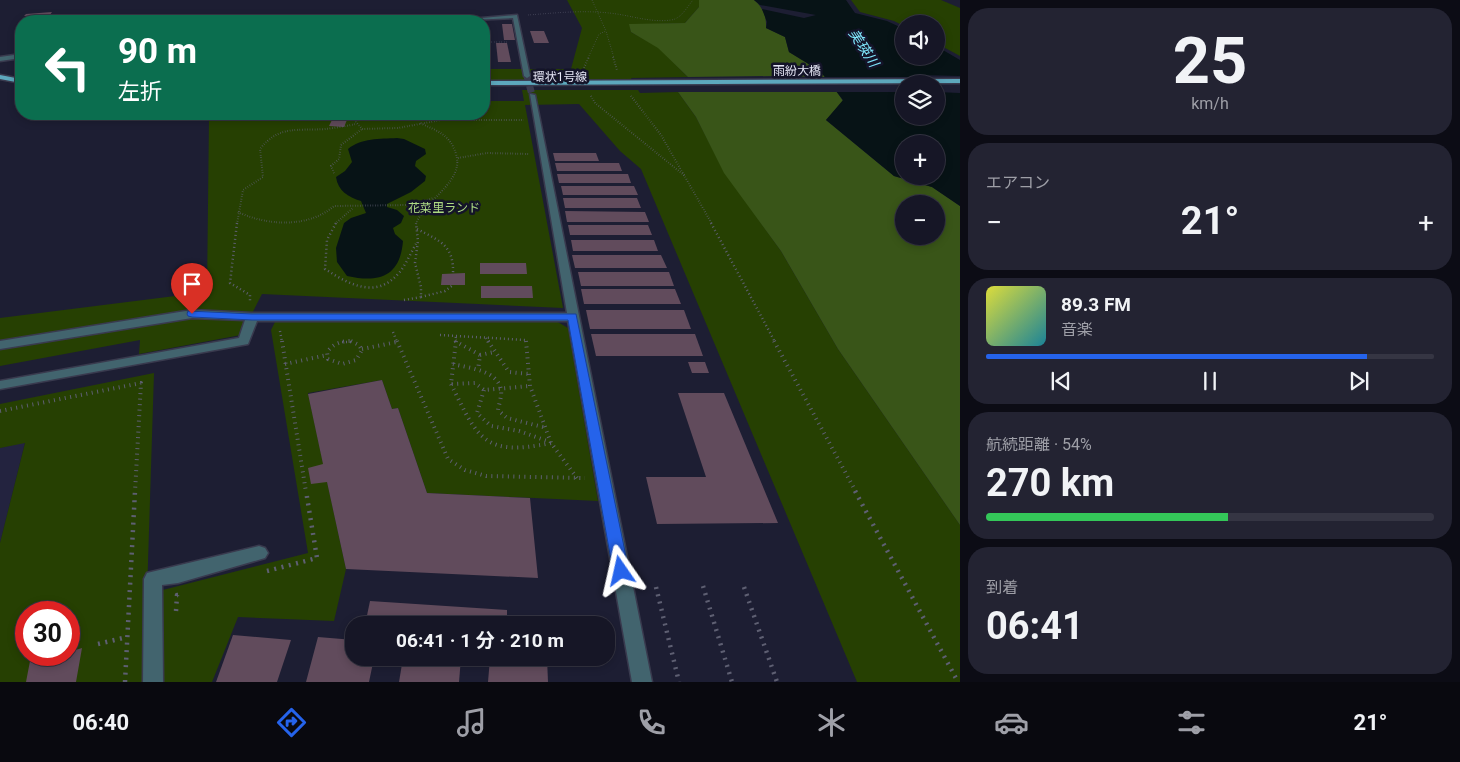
<!DOCTYPE html>
<html lang="ja">
<meta charset="utf-8">
<style>
body{margin:0;font-family:Roboto,"Noto Sans JP",sans-serif;background:#232332;color:#f1f3f6;height:100vh;display:flex;flex-direction:column;font-size:19px;white-space:nowrap}
*{box-sizing:border-box;margin:0}
p{font-size:16px;color:#9e9fa7}
.icon{flex:none;width:28px;height:28px;fill:none;stroke:currentColor;stroke-width:2;stroke-linecap:round;stroke-linejoin:round}
.map{position:relative;flex:1;overflow:hidden}
.drawer{display:flex;flex-direction:column;gap:8px;padding:8px;background:#0c0c15;width:500px}
.drawer>*{flex:none}
.hud{position:absolute;left:15px;top:15px;width:475px;height:105px;border-radius:20px;box-shadow:0 2px 8px #0003,0 0 0 1px #353543;background:#0b6e4f;color:#fff;overflow:hidden}
.buttons{position:absolute;left:895px;top:15px;display:grid;gap:10px}
.buttons a{display:grid;place-items:center;width:50px;height:50px;border-radius:50%;background:#161626;box-shadow:0 2px 8px #0003,0 0 0 1px #353543;font-size:25px}
.speed{position:absolute;left:15px;top:601px;display:flex;gap:10px;font-size:25px;font-weight:700;text-align:center}
.speed>*{display:grid;place-content:center;width:65px;height:65px;border-radius:50%;background:#161626;box-shadow:0 2px 8px #0003,0 0 0 1px #353543;line-height:1}
.speed .limit{border:8px solid #d22;background:#fff;color:#111}
.pin{position:absolute;display:grid;place-items:center;width:42px;height:42px;color:#fff;margin:-51px -21px;border-radius:50% 50% 50% 0;rotate:-45deg;box-shadow:0 0 5px #0007}
.pin .icon{rotate:45deg}
.me{position:absolute;width:55px;margin:-28px;rotate:349deg;stroke-linejoin:round;filter:drop-shadow(0 0 4px #0008)}
.turn{display:flex;align-items:center;gap:18px;height:105px;padding:0 20px;font-size:22px}
.turn .icon{width:65px;height:65px;stroke-width:2.5}
.turn b{display:block;font-size:35px;line-height:42px}
.big{font-size:38px;font-weight:700;line-height:1.1}
.drawer .card{flex:1;display:flex;flex-direction:column;justify-content:center;gap:8px;min-width:0;padding:0 18px;border-radius:20px;background:#232332}
.drawer .dial{align-items:center;gap:0}
.dial b{font-size:65px;line-height:1}
.song{display:flex;align-items:center;gap:15px}
.cover{width:60px;height:60px;border-radius:8px;background:linear-gradient(135deg,hsl(60 70% 55%),hsl(190 70% 35%))}
.played{height:5px;border-radius:2px;background:linear-gradient(90deg,#2563eb 85%,#353543 85%)}
.keys{display:flex;justify-content:space-around;direction:ltr}
.heat{display:flex;justify-content:space-between;align-items:center;font-size:28px;direction:ltr}
.charge{height:8px;border-radius:4px;background:linear-gradient(90deg,#34c759 54%,#353543 0)}
.trip{position:absolute;left:345px;top:616px;width:270px;height:50px;border-radius:20px;background:#161626;box-shadow:0 2px 8px #0003,0 0 0 1px #353543;font-weight:700;line-height:50px;text-align:center}
.tabs{display:flex;height:80px;justify-content:space-around;align-items:center;background:#09090f;color:#9e9fa7}
.tabs .icon{width:35px;height:35px}
.tabs .current{color:#2563eb}
.tabs b{font-size:22px;color:#f1f3f6}
main{display:flex;flex:1;min-height:0}
.map>svg:first-child{display:block}
.built{fill:#23233f}
.green{fill:#264002;fill-rule:evenodd}
.forest{fill:#395518;fill-rule:evenodd}
.water{fill:#071316;fill-rule:evenodd}
.pier{fill:#1d1e33}
.building{fill:#614b5c}
.lines{fill:none;stroke-linecap:round;stroke-linejoin:round}
.minor-tunnel{stroke:#3b3c50;stroke-width:7;stroke-dasharray:7 3;stroke-linecap:butt}
.minor-casing{stroke:#393a4e;stroke-width:3}
.major-casing{stroke:#393a4e;stroke-width:3}
.path-far4{stroke:#5e5f72;stroke-width:1;stroke-dasharray:0.5 2;stroke-linecap:butt}
.path-far3{stroke:#5e5f72;stroke-width:2;stroke-dasharray:0.5 2;stroke-linecap:butt}
.path-far2{stroke:#5e5f72;stroke-width:2.5;stroke-dasharray:1 3;stroke-linecap:butt}
.path-far1{stroke:#5e5f72;stroke-width:4;stroke-dasharray:1 4.5;stroke-linecap:butt}
.path{stroke:#5e5f72;stroke-width:4.5;stroke-dasharray:2 5.5;stroke-linecap:butt}
.minor{fill:#42646e;fill-rule:evenodd}
.major{fill:#5da8bd;fill-rule:evenodd}
.route{fill:#2563eb;stroke:#184099}
.labels{text-anchor:middle;dominant-baseline:central;stroke-width:5;stroke-linejoin:round;paint-order:stroke}
.far-street-label{font-size:12px;fill:#e5e6f5;stroke:#141429}
.far-park-label{font-size:12px;fill:#adda83;stroke:#141429}
.far-water-label{font-size:14px;font-style:italic;fill:#7fe5fb;stroke:#141429}
</style>
<main>
<div class="map">
<svg width="960" height="682" viewBox="0 0 960 682">
<rect width="100%" height="100%" fill="#1d1e33"/>
<!-- built -->
<polygon class="built" points="25,442 0,543 0,448"/>
<!-- green -->
<g class="green">
<polygon points="567,0 699,0 699,7 685,23 630,25 631,32 658,47 688,77 631,78 632,80 484,81 484,69 571,69 582,28"/>
<polygon points="851,0 941,0 960,8 960,56 936,43 936,24 904,24 904,26 894,21 860,12"/>
<polygon points="522,90 638,90 640,93 678,92 696,117 725,173 781,251 838,349 960,525 960,682 857,682 641,169 620,151 579,104 525,105 563,308 262,294 241,335 139,354 140,340 0,366 0,318 207,292 209,118 212,114 484,114 484,101 524,101"/>
<path d="M 276,320 L 556,321 L 568,328 L 598,501 L 427,493 L 398,408 L 392,409 L 382,380 L 308,393 L 346,569 L 334,621 L 238,617 L 212,682 L 0,682 L 0,543 L 25,443 L 0,448 L 0,404 L 154,373 L 147,594 L 308,553 L 271,330 ZM 26,612 L 69,612 L 69,655 L 26,655 Z"/>
</g>
<!-- forest -->
<g class="forest">
<path d="M 699,0 L 754,0 C 762,6 767,17 766,28 L 785,37 L 789,52 L 820,71 L 825,77 L 773,76 L 688,77 L 658,48 L 631,32 L 629,24 L 685,23 L 699,7 Z"/>
<path d="M 678,92 L 837,92 L 843,101 L 826,120 L 894,176 L 932,187 L 960,206 L 960,525 L 838,349 L 781,251 L 724,173 L 696,117 ZM 904,204 L 936,204 L 936,236 L 904,236 Z"/>
</g>
<!-- water -->
<g class="water">
<path d="M 754,0 L 846,0 L 855,13 L 887,21 L 904,29 L 904,56 L 936,56 L 936,46 L 960,60 L 960,206 L 932,187 L 894,176 L 826,120 L 843,100 L 820,71 L 789,52 L 785,37 L 766,28 L 767,22 L 762,9 L 804,18 L 816,15 L 760,5 ZM 904,84 L 936,84 L 936,116 L 904,116 ZM 904,144 L 936,144 L 936,176 L 904,176 Z"/>
<path d="M 397,138 L 404,139 L 425,149 L 426,154 L 416,161 L 415,166 L 426,176 L 425,181 L 411,192 L 387,204 L 387,207 L 397,210 L 404,216 L 401,223 L 393,228 L 395,234 L 403,241 C 400,277 379,283 347,276 L 337,262 L 336,248 L 344,223 L 351,218 L 366,213 L 361,201 C 348,197 338,191 336,177 L 345,171 L 352,162 L 348,149 C 361,138 380,139 397,138 Z"/>
</g>
<!-- pier -->
<polygon class="pier" points="917,75 960,76 960,93 936,92 936,84 904,84 904,92 833,92 822,77 917,77"/>
<!-- building -->
<g class="building">
<polygon points="52,12 50,15 24,16 26,14"/>
<polygon points="502,24 512,24 515,40 504,40"/>
<polygon points="530,31 544,31 549,43 534,43"/>
<polygon points="484,43 488,43 490,63 484,63"/>
<polygon points="496,43 507,43 511,62 498,62"/>
<polygon points="332,120 347,120 344,127 329,126"/>
<polygon points="553,153 596,153 599,161 555,161"/>
<polygon points="555,163 619,163 622,171 557,171"/>
<polygon points="557,174 628,174 631,183 559,183"/>
<polygon points="561,186 634,186 638,195 563,195"/>
<polygon points="563,198 637,198 641,208 565,208"/>
<polygon points="565,211 645,212 649,222 567,222"/>
<polygon points="568,225 648,225 652,235 570,235"/>
<polygon points="571,240 654,240 658,251 573,251"/>
<polygon points="572,255 661,255 667,268 575,268"/>
<polygon points="480,263 526,263 527,274 480,274"/>
<polygon points="578,272 669,272 674,286 581,286"/>
<polygon points="465,273 465,285 441,285 442,274"/>
<polygon points="481,286 532,286 533,298 481,298"/>
<polygon points="581,289 675,289 681,304 584,304"/>
<polygon points="586,310 684,310 691,329 590,329"/>
<polygon points="591,334 695,334 703,356 596,356"/>
<polygon points="688,362 705,362 709,373 692,373"/>
<polygon points="382,380 392,409 398,408 427,493 530,498 538,578 346,569 327,482 311,484 308,468 323,464 308,394"/>
<polygon points="678,393 724,393 778,523 657,524 646,477 706,477"/>
<polygon points="370,601 507,610 507,625 365,625"/>
<polygon points="233,635 291,640 277,682 216,682"/>
<polygon points="318,637 354,640 354,658 374,658 369,682 306,682"/>
<polygon points="82,648 76,682 26,682 30,661 54,655 69,655 69,652"/>
<polygon points="403,658 461,658 459,682 399,682"/>
<polygon points="490,658 547,658 548,682 488,682"/>
</g>
<g class="lines">
<!-- minor-tunnel -->
<polyline class="minor-tunnel" points="527,76 532,95"/>
<defs>
<g id="minor">
<polygon points="517,15 530,76 527,78 524,76 513,18 448,21"/>
<polygon points="21,54 21,58 0,61 0,57"/>
<polygon points="530,94 535,95 652,682 632,682 568,321 257,321 248,344 0,389 0,381 239,338 245,320 192,318 0,349 0,341 192,310 252,313 567,313"/>
<polygon points="259,546 265,548 268,553 265,558 178,583 162,585 163,682 143,682 144,579 147,573"/>
</g>
<g id="major">
<polygon points="0,75 21,79 21,83 0,79"/>
<polygon points="960,79 960,83 484,85 484,81"/>
</g>
</defs>
<!-- minor casing -->
<use href="#minor" class="minor-casing"/>
<!-- major casing -->
<use href="#major" class="major-casing"/>
<!-- path-far4 -->
<g class="path-far4">
<polyline points="592,0 606,31 614,58"/>
<path d="M 528,15 C 555,13 582,10 609,13 C 630,15 650,23 671,20 C 681,19 687,7 693,0"/>
<polyline points="484,42 507,42"/>
<polyline points="588,58 599,34 606,31"/>
</g>
<!-- path-far3 -->
<g class="path-far3">
<polyline points="613,57 617,70"/>
<polyline points="583,70 589,57"/>
<polyline points="591,96 595,103 685,176"/>
<polyline points="631,96 661,135 712,224"/>
<polyline points="349,114 362,129 398,128 441,120 524,120"/>
<polyline points="458,158 487,153 529,154"/>
<polyline points="334,173 331,166 339,159 341,145 362,129"/>
<polyline points="408,205 422,213"/>
<path d="M 238,212 C 267,226 309,228 334,206 L 408,205 L 434,198"/>
<path d="M 237,224 L 243,190 L 263,177 L 260,149 C 279,125 297,131 325,129 C 335,128 346,126 356,124"/>
<polyline points="335,224 353,208"/>
<path d="M 416,224 C 424,200 465,182 456,154 C 450,134 437,131 420,123"/>
</g>
<!-- path-far2 -->
<g class="path-far2">
<polyline points="237,223 230,283 250,295 250,302"/>
<path d="M 336,223 L 327,240 L 325,269 C 347,283 375,300 398,274 C 406,265 410,254 416,244"/>
<polyline points="711,223 775,342"/>
<path d="M 417,229 C 440,241 454,245 453,274"/>
<polyline points="421,297 445,291 453,285"/>
<polyline points="404,300 421,297 421,287 415,263 418,241 416,223"/>
<polyline points="280,331 282,342"/>
<polyline points="393,332 397,342"/>
<polyline points="440,335 526,340 526,342"/>
<polyline points="486,338 489,342"/>
<polyline points="342,342 353,342"/>
<polyline points="455,342 456,336"/>
</g>
<!-- path-far1 -->
<g class="path-far1">
<polyline points="282,341 306,492"/>
<path d="M 351,341 L 359,345 L 362,350 L 356,360 L 342,364 L 328,359 L 327,352 C 333,344 341,341 351,341 Z"/>
<polyline points="397,341 448,459 465,470 486,476 585,478"/>
<polyline points="455,341 480,355 478,370"/>
<polyline points="456,341 451,384 475,383 484,390 530,386"/>
<polyline points="488,341 509,372 529,374"/>
<polyline points="526,341 530,386 551,443 577,478"/>
<polyline points="774,341 856,492"/>
<polyline points="362,349 397,342"/>
<polyline points="480,355 494,352"/>
<polyline points="285,364 327,355"/>
<path d="M 453,364 C 468,368 498,370 501,390 C 502,396 499,404 498,410 L 507,418 L 547,428"/>
<path d="M 451,384 C 478,439 484,457 551,443"/>
<polyline points="484,390 477,413 491,426 519,431 550,442"/>
<polyline points="0,411 141,383 135,492"/>
</g>
<!-- path -->
<g class="path">
<polyline points="855,491 958,682"/>
<polyline points="267,571 317,558 306,491"/>
<polyline points="703,586 732,682"/>
<polyline points="656,587 679,682"/>
<polyline points="744,587 777,682"/>
<polyline points="176,611 177,595 179,595"/>
<polyline points="98,644 127,637"/>
<polyline points="125,682 135,491"/>
</g>
<!-- minor -->
<use href="#minor" class="minor"/>
<!-- major -->
<use href="#major" class="major"/>
</g>
<!-- route -->
<polygon class="route" points="188,311 252,314 576,314 629,571 626,576 621,578 615,576 613,571 568,320 252,320 192,317 188,316 187,314"/>
<g class="labels">
<!-- far-street labels -->
<g class="far-street-label">
<text x="797" y="71">雨紛大橋</text>
<text x="560" y="77">環状1号線</text>
</g>
<!-- far-park labels -->
<g class="far-park-label">
<text x="444" y="208">花菜里ランド</text>
</g>
<!-- far-water labels -->
<g class="far-water-label">
<text transform="translate(864 48) rotate(57)">美瑛川</text>
</g>
</g>
</svg>
<div class="buttons">
<a><svg class="icon" aria-label="sound" viewBox="0 0 24 24"><path d="M4 9h4l5-4v14l-5-4H4zM17 9q2 3 0 6"/></svg></a>
<a><svg class="icon" aria-label="layers" viewBox="0 0 24 24"><path d="M12 4l9 5-9 5-9-5zM3 14l9 5 9-5"/></svg></a>
<a>+</a>
<a>−</a>
</div>
<div class="speed"><div class="limit">30</div></div>
<div class="pin" style="left:192px;top:314px;background:#d93025"><svg class="icon" aria-label="arrive" viewBox="0 0 24 24"><path d="M6 21V4h12l-3 4 3 4H6"/></svg></div>
<svg class="me" style="left:621px;top:571px" viewBox="-20 -20 40 40"><path d="M0-17L14 15 0 8-14 15z" fill="#2563eb" stroke="#fff" stroke-width="4"/></svg>
<div class="trip">06:41 · 1 分 · 210 m</div>
<div class="hud">
<div class="turn"><svg class="icon" aria-label="left" viewBox="0 0 24 24"><path d="M17 20v-9H6M10 6l-5 5 5 5"/></svg><div><b>90 m</b>左折</div></div>
</div>
</div>
<section class="drawer">
<div class="card dial"><b>25</b><p>km/h</p></div>
<div class="card"><p>エアコン</p>
<div class="heat"><a>−</a><b class="big">21°</b><a>+</a></div>
</div>
<div class="card">
<div class="song"><i class="cover"></i><div><b>89.3 FM</b><p>音楽</p></div></div>
<div class="played"></div>
<div class="keys"><svg class="icon" aria-label="previous" viewBox="0 0 24 24"><path d="M18 5L8 12l10 7zM5 5v14"/></svg><svg class="icon" aria-label="pause" viewBox="0 0 24 24"><path d="M8 5v14M16 5v14"/></svg><svg class="icon" aria-label="next" viewBox="0 0 24 24"><path d="M6 5l10 7-10 7zM19 5v14"/></svg></div>
</div>
<div class="card"><p>航続距離 · 54%</p><b class="big">270 km</b><div class="charge"></div></div>
<div class="card"><p>到着</p><b class="big">06:41</b></div>
</section>
</main>
<nav class="tabs">
<b>06:40</b>
<svg class="icon current" aria-label="directions" viewBox="0 0 24 24"><path d="M12 3l9 9-9 9-9-9zM9 14v-3h6M13 9l2 2-2 2"/></svg>
<svg class="icon" aria-label="music" viewBox="0 0 24 24"><path d="M9 18V5l10-2v13"/><circle cx="6" cy="18" r="3"/><circle cx="16" cy="16" r="3"/></svg>
<svg class="icon" aria-label="phone" viewBox="0 0 24 24"><path d="M5 4h4l2 5-3 2q2 4 5 5l2-3 5 2v4C11 20 4 13 5 4z"/></svg>
<svg class="icon" aria-label="climate" viewBox="0 0 24 24"><path d="M12 3v18M4 7l16 10M4 17L20 7"/></svg>
<svg class="icon" aria-label="car" viewBox="0 0 24 24"><path d="M5 17H2v-5l4-1 3-4h7l3 4 3 1v5h-3M9 17h6M6 11h13"/><circle cx="7" cy="17" r="2"/><circle cx="17" cy="17" r="2"/></svg>
<svg class="icon" aria-label="filters" viewBox="0 0 24 24"><path d="M4 7h16M4 17h16"/><circle cx="9" cy="7" r="2"/><circle cx="15" cy="17" r="2"/></svg>
<b>21°</b>
</nav>
